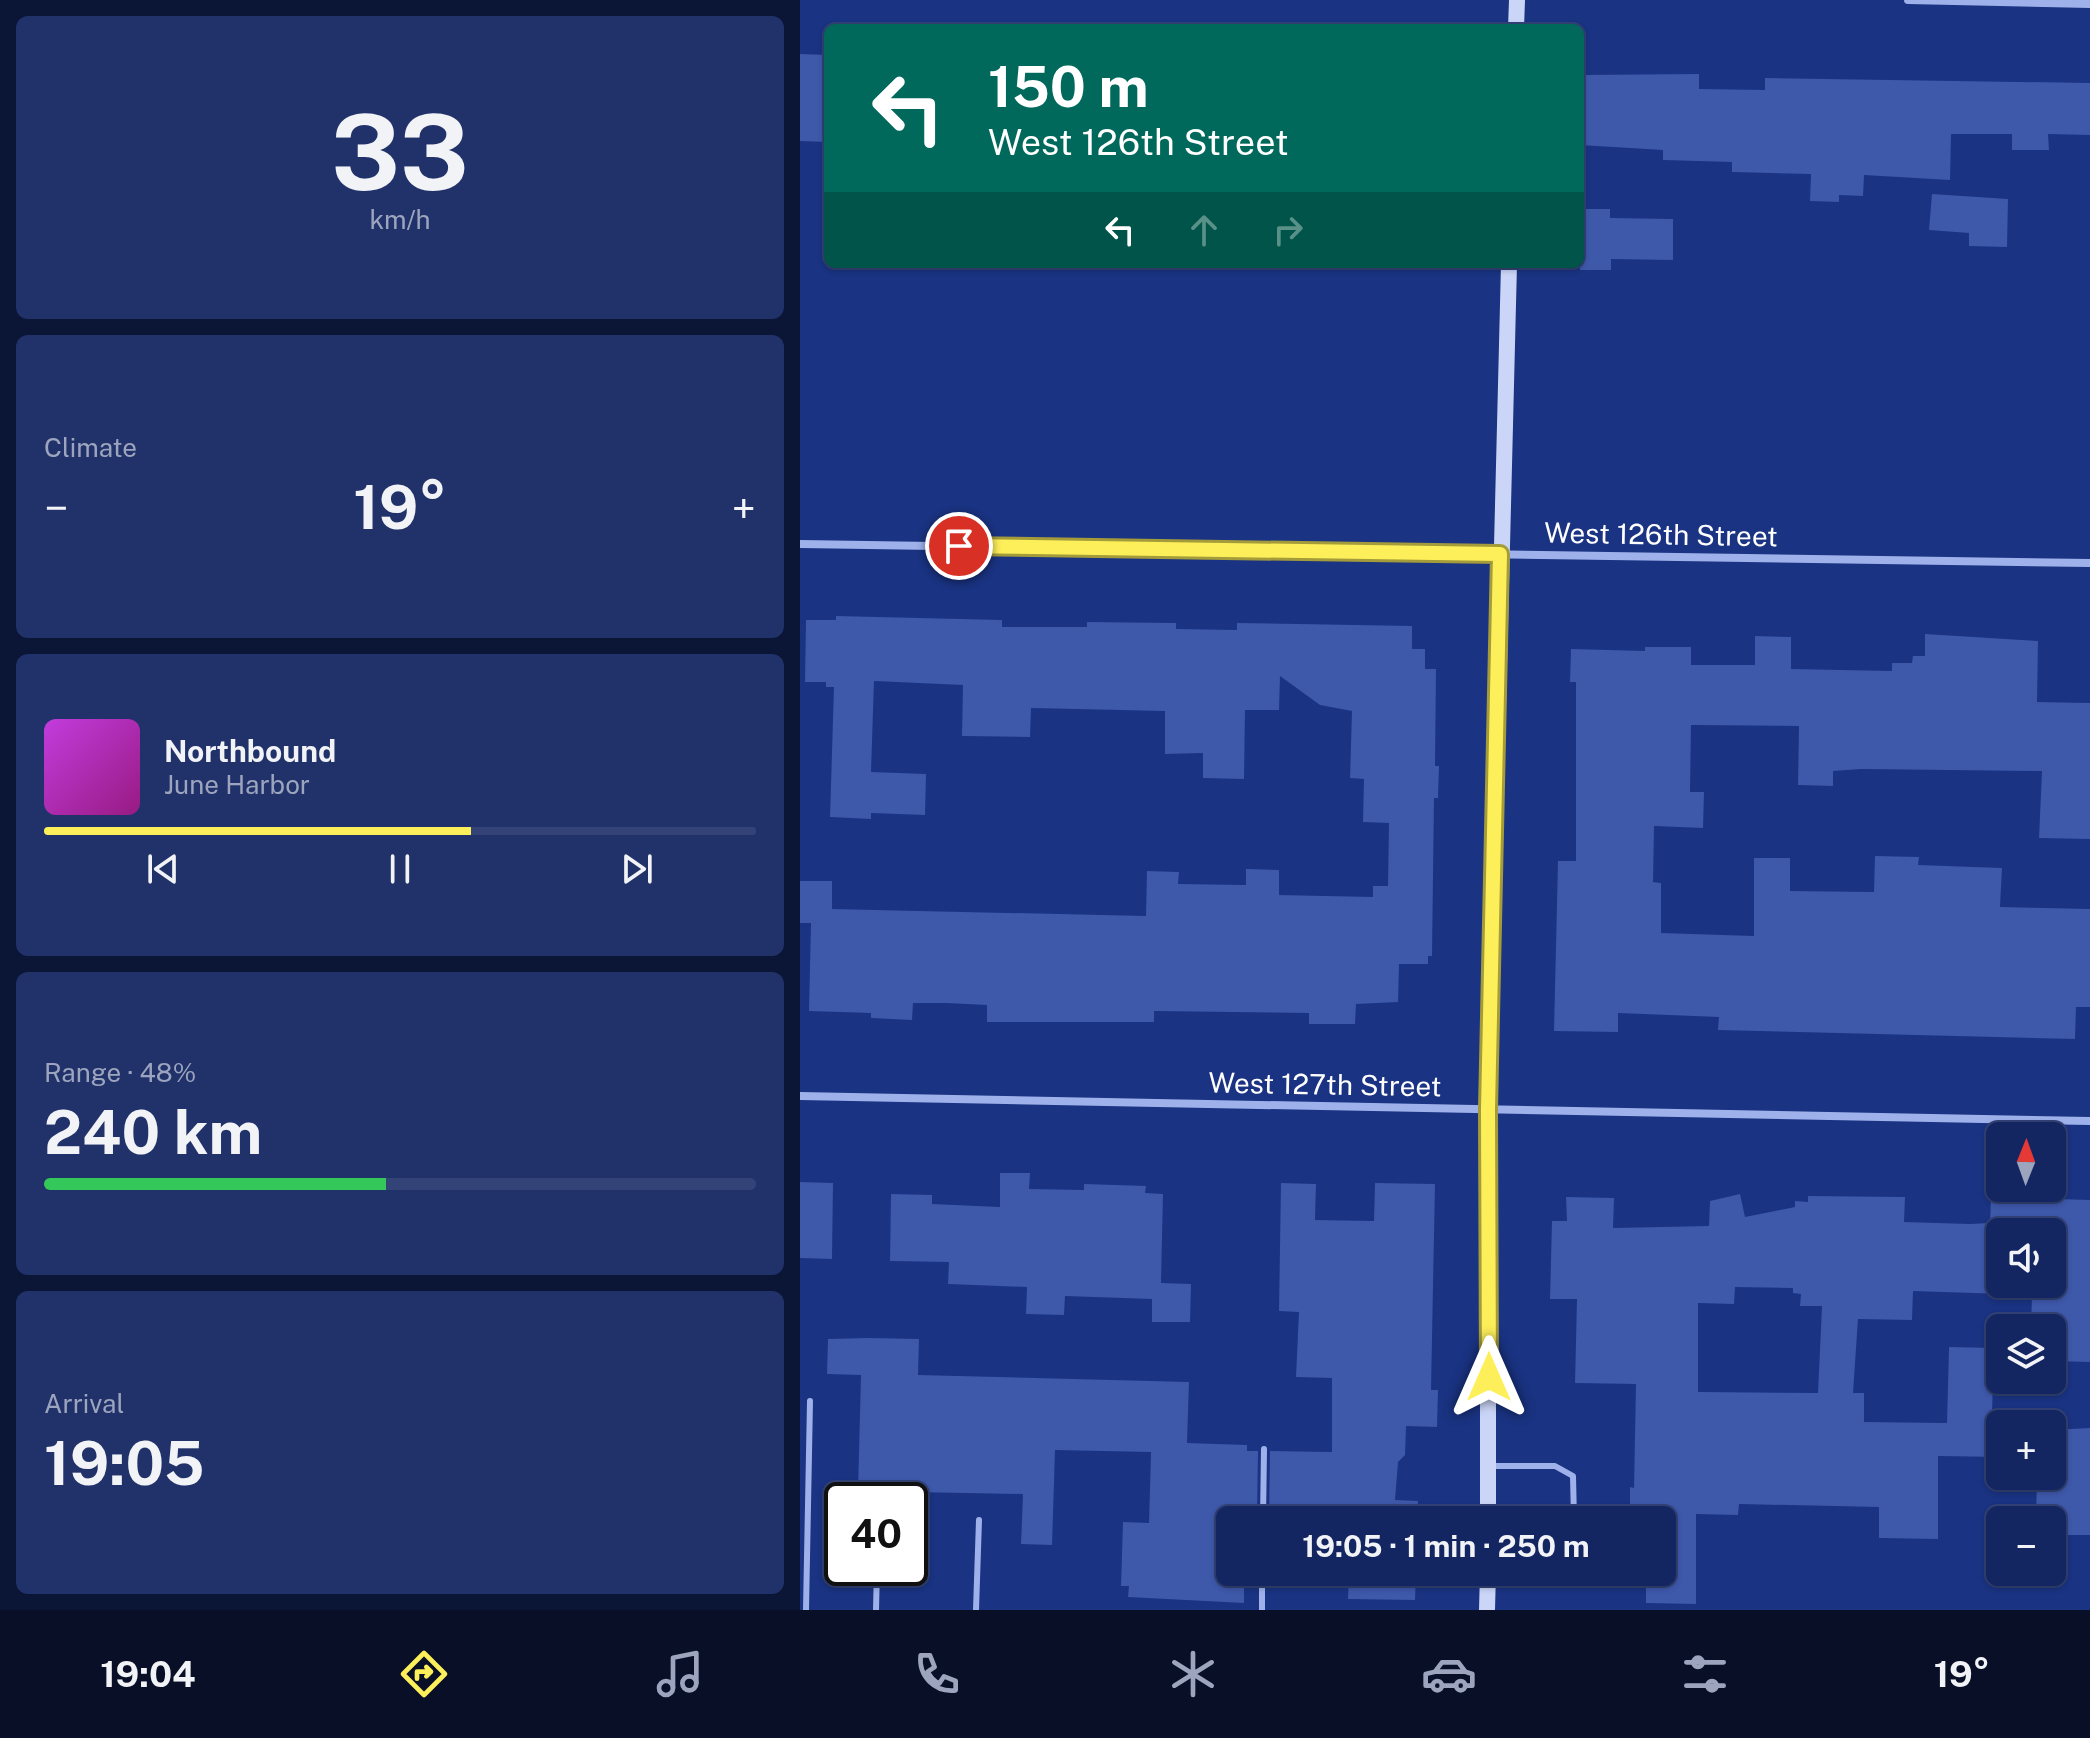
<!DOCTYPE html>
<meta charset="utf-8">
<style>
body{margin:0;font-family:"Public Sans",sans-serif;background:#21326b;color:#f1f3f6;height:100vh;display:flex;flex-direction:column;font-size:30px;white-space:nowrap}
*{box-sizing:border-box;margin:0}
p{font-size:26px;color:#9da5be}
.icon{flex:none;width:44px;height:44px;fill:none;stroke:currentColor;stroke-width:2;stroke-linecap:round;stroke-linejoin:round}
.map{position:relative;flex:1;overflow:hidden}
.drawer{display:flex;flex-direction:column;gap:16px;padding:16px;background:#0b1536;width:800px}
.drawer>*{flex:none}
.guide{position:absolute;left:24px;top:24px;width:760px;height:244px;border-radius:12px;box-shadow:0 2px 6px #0004,0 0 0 2px #334377;background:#00695c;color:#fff;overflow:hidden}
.needle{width:52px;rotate:1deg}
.buttons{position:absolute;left:1186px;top:1122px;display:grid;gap:16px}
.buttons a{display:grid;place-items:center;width:80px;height:80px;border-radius:12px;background:#142662;box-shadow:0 2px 6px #0004,0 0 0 2px #334377;font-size:40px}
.speed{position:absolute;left:24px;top:1482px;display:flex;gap:16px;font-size:40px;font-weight:700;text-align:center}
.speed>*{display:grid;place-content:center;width:104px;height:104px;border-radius:50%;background:#142662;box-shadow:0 2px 6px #0004,0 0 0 2px #334377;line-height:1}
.speed .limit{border:4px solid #111;border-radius:12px;background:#fff;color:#111}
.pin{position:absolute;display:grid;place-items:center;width:68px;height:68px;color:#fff;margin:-34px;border:4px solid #fff;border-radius:50%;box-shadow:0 2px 8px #0007}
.me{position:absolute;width:88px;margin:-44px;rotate:0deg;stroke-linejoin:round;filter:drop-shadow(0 0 6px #0008)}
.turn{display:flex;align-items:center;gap:28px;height:168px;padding:0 32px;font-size:36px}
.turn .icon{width:104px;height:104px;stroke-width:2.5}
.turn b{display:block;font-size:56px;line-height:68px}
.lanes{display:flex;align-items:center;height:76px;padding:0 32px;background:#0003;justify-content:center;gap:40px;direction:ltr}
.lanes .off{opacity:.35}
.big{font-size:60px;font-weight:700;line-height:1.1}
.drawer .card{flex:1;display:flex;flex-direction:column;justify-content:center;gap:12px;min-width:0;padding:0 28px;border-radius:12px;background:#21326b}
.drawer .dial{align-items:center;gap:0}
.dial b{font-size:104px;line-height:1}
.song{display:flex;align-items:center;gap:24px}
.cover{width:96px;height:96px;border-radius:12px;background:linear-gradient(135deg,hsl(290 70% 55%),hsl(310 70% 35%))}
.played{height:8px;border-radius:4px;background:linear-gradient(90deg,#fdef5a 60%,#334377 60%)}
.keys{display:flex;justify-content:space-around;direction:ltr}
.heat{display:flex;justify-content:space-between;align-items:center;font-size:44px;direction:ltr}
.charge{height:12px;border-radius:6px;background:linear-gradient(90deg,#34c759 48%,#334377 0)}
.trip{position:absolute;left:416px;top:1506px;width:460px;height:80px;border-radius:12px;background:#142662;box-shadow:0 2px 6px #0004,0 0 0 2px #334377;font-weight:700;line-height:80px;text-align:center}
.tab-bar{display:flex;height:128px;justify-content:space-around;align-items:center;background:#080f27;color:#9da5be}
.tab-bar .icon{width:56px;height:56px}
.tab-bar .on{color:#fdef5a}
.tab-bar b{font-size:36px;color:#f1f3f6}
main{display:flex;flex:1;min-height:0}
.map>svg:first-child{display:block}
.building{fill:#3e58aa;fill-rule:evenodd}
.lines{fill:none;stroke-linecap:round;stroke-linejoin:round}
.lane{stroke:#9eb1eb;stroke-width:6}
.street{stroke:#9eb1eb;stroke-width:8}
.secondary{stroke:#cad5f8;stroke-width:16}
.route-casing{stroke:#a49b3a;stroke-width:20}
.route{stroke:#fdef5a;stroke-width:14}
.labels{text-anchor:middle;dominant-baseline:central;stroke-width:6;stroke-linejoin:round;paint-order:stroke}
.street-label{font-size:28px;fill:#fff;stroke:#1a3382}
</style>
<main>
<section class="drawer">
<div class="card dial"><b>33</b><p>km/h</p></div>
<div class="card"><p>Climate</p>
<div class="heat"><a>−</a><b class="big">19°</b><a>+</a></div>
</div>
<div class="card">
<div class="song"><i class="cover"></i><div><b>Northbound</b><p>June Harbor</p></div></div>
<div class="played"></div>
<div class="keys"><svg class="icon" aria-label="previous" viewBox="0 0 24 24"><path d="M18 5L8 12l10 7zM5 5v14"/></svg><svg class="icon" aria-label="pause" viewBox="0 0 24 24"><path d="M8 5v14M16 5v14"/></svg><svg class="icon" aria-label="next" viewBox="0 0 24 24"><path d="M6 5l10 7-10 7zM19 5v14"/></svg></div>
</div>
<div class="card"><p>Range · 48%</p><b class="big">240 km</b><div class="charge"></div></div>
<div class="card"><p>Arrival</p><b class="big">19:05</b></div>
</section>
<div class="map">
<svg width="1290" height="1610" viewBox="0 0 1290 1610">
<rect width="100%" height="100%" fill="#1a3382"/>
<!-- building -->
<g class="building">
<polygon points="0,54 28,55 28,142 0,141"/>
<polygon points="899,74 899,89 965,90 965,78 1290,83 1290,135 1248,134 1249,150 1212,150 1212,134 1151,134 1150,180 1064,175 1063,196 1039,195 1039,202 1010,201 1011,174 932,172 932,162 863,160 863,150 780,145 780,75"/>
<polygon points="1132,194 1208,199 1207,247 1169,246 1169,233 1129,230"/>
<polygon points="780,209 810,209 810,218 873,219 873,260 811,259 811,270 780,270"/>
<polygon points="36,616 202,620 202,627 287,627 287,622 376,623 376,629 437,630 437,623 612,626 612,649 625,649 625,669 636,669 635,766 639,766 638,798 634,798 632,956 628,956 628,964 599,964 598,1002 556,1004 555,1024 509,1024 509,1013 354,1011 354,1022 187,1022 187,1005 146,1003 113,1003 112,1020 71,1018 71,1013 9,1011 11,923 0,923 0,881 32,881 32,909 346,916 347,871 379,872 378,884 446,885 446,869 479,870 479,895 573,897 573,886 588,886 589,823 563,822 564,779 550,778 552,711 520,705 480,676 479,710 445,710 444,779 403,778 403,753 365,754 365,711 231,708 230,737 162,736 163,685 74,681 71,772 126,774 125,815 71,813 71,819 30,817 34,687 26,687 26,682 5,682 6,620 36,620"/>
<polygon points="1125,634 1238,641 1237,702 1290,703 1290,839 1239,838 1242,771 1061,769 1033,771 1033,786 998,785 999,726 891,725 890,792 904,792 903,828 854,826 853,882 861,883 861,933 954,936 954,858 990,858 990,891 1074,892 1075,856 1119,857 1118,865 1202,868 1200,907 1290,909 1290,1007 1276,1007 1275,1039 918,1030 919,1017 818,1013 818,1032 754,1031 758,861 776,861 776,682 770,682 771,649 845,651 845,647 891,647 891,665 955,665 955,636 991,637 991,669 1092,671 1092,663 1112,663 1113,656 1125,656"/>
<polygon points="200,1173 230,1173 229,1189 284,1190 284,1184 346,1186 345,1193 363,1194 361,1283 391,1284 390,1322 352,1322 352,1299 265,1296 264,1315 226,1314 227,1287 148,1284 149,1262 90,1261 91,1194 132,1195 132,1204 200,1207"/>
<polygon points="0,1182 33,1183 32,1259 0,1258"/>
<polygon points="481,1183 516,1184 515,1220 574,1221 575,1183 635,1184 631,1390 638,1390 637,1427 606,1426 605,1455 598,1462 595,1500 618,1501 617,1520 469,1520 470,1451 532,1452 532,1378 496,1377 499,1312 479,1311"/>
<path d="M 940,1194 L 945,1217 L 995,1207 L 995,1201 L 1008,1202 L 1008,1196 L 1105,1197 L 1104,1222 L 1170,1224 L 1190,1223 L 1191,1197 L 1290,1200 L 1290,1362 L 1252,1361 L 1252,1328 L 1231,1328 L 1232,1295 L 1113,1291 L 1112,1320 L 1058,1319 L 1053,1393 L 1064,1393 L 1064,1422 L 1147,1423 L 1149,1347 L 1194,1348 L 1192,1414 L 1222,1415 L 1222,1424 L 1200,1424 L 1200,1457 L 1138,1456 L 1138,1539 L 1079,1538 L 1079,1507 L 939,1504 L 938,1515 L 896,1514 L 896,1604 L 846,1603 L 846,1572 L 862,1572 L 862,1520 L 830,1516 L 830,1487 L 834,1488 L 836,1384 L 775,1383 L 777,1299 L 750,1299 L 752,1221 L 767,1221 L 766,1197 L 814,1198 L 813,1228 L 909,1226 L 910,1201 ZM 1200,1232 L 1252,1232 L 1252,1284 L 1200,1284 ZM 935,1287 L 993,1288 L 993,1293 L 1001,1294 L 1000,1306 L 1022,1306 L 1018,1393 L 898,1392 L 898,1303 L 934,1304 Z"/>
<polygon points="68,1338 119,1339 118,1375 389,1382 387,1443 447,1445 447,1451 458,1451 457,1520 430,1520 430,1572 444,1572 444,1603 328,1597 329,1586 321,1586 323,1522 349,1523 351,1452 255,1450 252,1545 221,1544 223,1494 58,1491 61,1375 27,1374 28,1339"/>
<polygon points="1290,1428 1290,1535 1252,1535 1252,1520 1236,1520 1237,1476 1252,1476 1252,1430"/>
<polygon points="549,1572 616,1572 615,1600 548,1599"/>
</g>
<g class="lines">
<!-- lane -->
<g class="lane">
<polyline points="689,1466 755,1466 773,1476 774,1520"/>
<polyline points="463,1520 464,1449"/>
<polyline points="462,1572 462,1610"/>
<polyline points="6,1610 10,1401"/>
<polyline points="76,1610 77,1568"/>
<polyline points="176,1610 179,1520"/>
</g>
<!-- street -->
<g class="street">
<polyline points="1108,0 1290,4"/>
<polyline points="0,544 1290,563"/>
<polyline points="0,1096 1290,1121"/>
</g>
<!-- secondary -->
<g class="secondary">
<polyline points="716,28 717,0"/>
<polyline points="688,1520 688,1109 709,264"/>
<polyline points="687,1610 688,1572"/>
</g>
</g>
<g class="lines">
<defs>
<polyline id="route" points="159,546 700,554 688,1109 689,1377"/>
</defs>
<!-- route casing -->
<use href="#route" class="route-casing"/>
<!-- route -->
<use href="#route" class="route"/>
</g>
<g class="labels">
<!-- street labels -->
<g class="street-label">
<text transform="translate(861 534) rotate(1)">West 126th Street</text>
<text transform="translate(525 1084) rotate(1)">West 127th Street</text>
</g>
</g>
</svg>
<div class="buttons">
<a><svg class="needle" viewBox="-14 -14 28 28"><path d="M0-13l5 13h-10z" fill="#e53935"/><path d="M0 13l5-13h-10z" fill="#9da5be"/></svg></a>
<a><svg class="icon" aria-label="sound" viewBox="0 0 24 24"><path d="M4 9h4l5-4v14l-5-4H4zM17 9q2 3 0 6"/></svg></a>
<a><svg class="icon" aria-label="layers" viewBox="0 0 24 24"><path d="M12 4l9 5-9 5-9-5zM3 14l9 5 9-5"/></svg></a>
<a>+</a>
<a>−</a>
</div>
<div class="speed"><div class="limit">40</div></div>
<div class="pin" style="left:159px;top:546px;background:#d93025"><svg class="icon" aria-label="arrive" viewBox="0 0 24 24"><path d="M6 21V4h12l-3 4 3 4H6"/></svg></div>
<svg class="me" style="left:689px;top:1377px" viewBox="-20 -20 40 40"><path d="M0-17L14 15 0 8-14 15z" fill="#fdef5a" stroke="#fff" stroke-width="4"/></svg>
<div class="trip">19:05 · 1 min · 250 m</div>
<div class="guide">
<div class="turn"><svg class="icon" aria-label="left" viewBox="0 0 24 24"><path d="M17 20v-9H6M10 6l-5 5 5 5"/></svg><div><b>150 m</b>West 126th Street</div></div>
<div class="lanes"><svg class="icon" aria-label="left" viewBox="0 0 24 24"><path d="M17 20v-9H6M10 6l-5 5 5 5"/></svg><svg class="icon off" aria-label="ahead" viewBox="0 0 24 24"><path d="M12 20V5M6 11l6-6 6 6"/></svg><svg class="icon off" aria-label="right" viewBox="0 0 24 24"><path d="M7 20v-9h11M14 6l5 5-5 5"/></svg></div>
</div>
</div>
</main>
<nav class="tab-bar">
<b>19:04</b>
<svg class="icon on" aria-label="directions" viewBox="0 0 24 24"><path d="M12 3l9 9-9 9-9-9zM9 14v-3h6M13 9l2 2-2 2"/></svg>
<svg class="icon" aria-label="music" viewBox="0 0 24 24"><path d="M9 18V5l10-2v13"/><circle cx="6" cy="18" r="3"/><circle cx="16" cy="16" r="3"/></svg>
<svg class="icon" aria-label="phone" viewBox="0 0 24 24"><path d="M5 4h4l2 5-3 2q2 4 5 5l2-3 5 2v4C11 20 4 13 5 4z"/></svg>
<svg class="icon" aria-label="climate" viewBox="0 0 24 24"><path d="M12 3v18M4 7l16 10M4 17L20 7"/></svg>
<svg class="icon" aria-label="car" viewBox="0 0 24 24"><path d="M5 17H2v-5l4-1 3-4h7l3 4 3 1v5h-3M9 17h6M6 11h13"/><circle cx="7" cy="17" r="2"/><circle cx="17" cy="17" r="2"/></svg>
<svg class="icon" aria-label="filters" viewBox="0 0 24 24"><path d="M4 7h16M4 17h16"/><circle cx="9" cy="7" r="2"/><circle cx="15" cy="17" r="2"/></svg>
<b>19°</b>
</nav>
